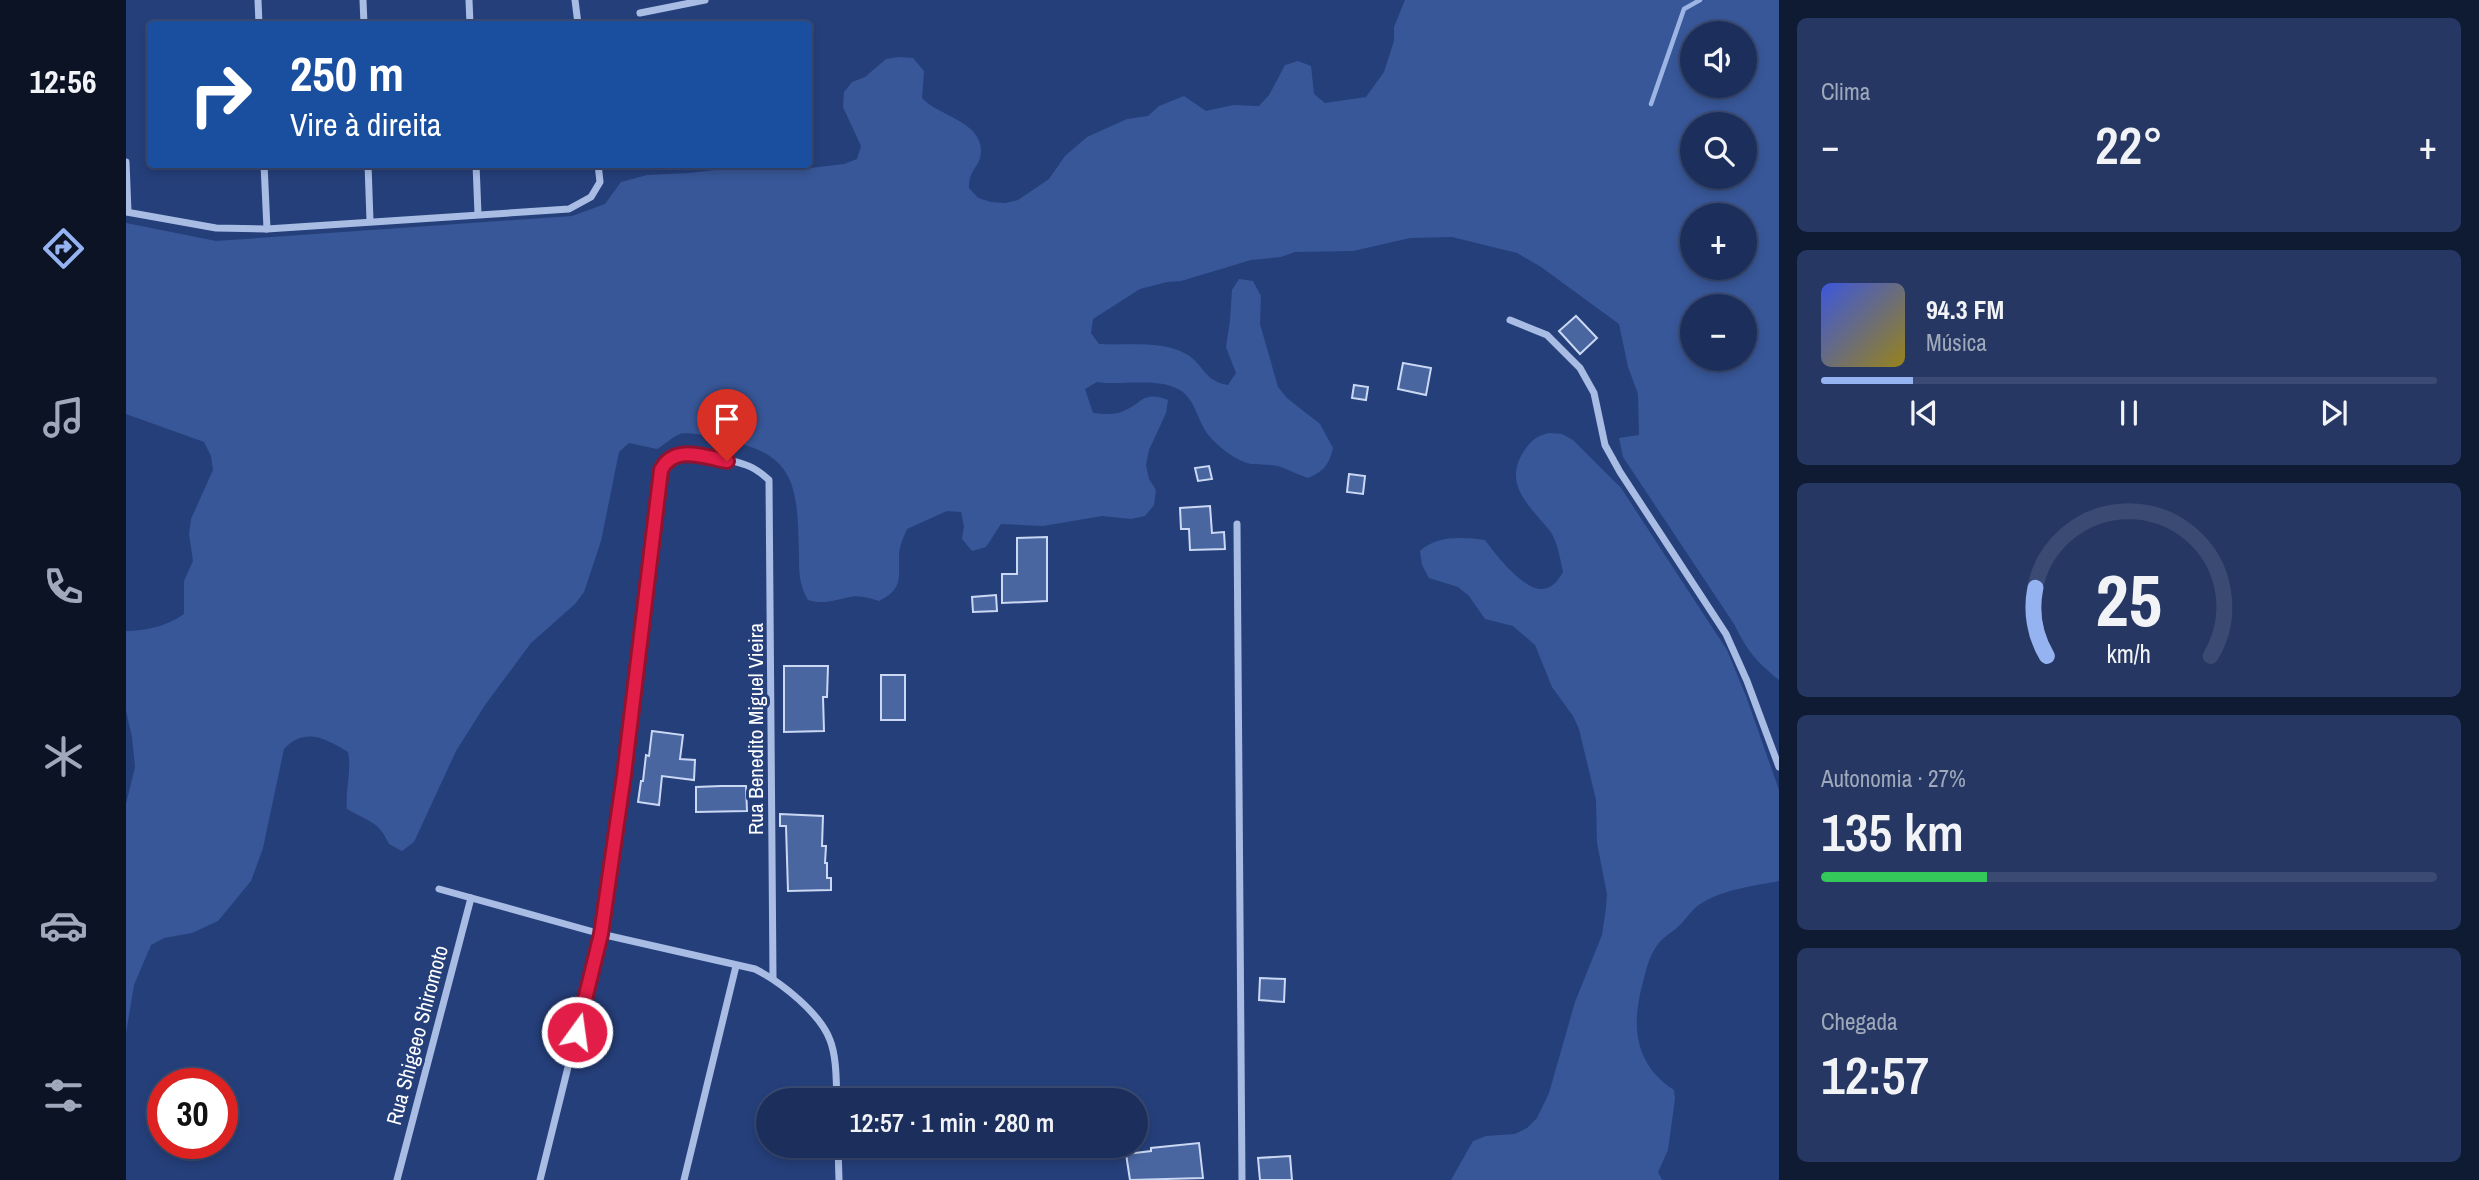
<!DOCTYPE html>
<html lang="pt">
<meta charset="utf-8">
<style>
body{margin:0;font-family:"Archivo Narrow",sans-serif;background:#253762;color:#f1f3f6;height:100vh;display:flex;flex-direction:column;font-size:26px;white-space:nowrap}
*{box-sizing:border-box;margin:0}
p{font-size:23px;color:#a0a9bb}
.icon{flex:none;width:38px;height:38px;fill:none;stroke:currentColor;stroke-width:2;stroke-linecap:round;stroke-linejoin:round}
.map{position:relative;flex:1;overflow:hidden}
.drawer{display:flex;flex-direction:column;gap:18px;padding:18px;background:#0f1a33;width:700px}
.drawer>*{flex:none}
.banner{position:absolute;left:21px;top:21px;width:665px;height:147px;border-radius:7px;box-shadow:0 4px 10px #0003,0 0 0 2px #3a4a72;background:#1a4fa0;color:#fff;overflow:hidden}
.fabs{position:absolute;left:1554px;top:21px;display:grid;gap:14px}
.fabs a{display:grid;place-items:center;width:77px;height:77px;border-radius:50%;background:#1c2f5c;box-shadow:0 4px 10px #0003,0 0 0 2px #3a4a72;font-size:35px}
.speed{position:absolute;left:21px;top:1068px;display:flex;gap:14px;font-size:35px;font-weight:700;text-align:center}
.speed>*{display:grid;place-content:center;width:91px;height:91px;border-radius:50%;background:#1c2f5c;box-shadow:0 4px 10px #0003,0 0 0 2px #3a4a72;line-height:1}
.speed .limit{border:10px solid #d22;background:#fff;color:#111}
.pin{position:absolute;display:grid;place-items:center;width:60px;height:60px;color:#fff;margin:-72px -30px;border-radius:50% 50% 50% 0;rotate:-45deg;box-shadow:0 0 7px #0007}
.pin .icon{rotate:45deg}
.me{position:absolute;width:77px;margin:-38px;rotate:14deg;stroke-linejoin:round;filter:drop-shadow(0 0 5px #0008)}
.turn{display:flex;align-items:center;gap:24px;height:147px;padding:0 28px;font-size:32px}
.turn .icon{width:91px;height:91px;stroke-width:2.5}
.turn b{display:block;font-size:49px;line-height:60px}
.big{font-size:52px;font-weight:600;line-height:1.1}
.drawer .tile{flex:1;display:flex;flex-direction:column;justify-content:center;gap:10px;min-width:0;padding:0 24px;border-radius:10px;background:#253762}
.drawer .dial{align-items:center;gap:0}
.dial svg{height:182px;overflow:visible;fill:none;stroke:#3a4a72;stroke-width:7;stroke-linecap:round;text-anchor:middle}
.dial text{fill:#f1f3f6;stroke:none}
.song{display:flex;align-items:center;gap:21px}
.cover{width:84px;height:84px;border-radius:10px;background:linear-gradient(135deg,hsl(230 70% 55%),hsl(50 70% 35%))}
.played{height:7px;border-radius:4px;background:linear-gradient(90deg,#95b2f1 15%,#3a4a72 15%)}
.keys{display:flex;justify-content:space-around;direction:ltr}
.heat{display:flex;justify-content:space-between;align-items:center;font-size:38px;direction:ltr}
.charge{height:10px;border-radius:5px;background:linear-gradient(90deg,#34c759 27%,#3a4a72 0)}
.trip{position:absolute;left:630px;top:1088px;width:392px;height:70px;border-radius:35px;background:#1c2f5c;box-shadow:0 4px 10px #0003,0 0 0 2px #3a4a72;font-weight:600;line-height:70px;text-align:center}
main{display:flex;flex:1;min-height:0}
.tabs{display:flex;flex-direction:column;width:126px;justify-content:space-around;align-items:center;background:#0b1325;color:#a0a9bb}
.tabs .icon{width:49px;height:49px}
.tabs .active{color:#95b2f1}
.tabs b{font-size:32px;color:#f1f3f6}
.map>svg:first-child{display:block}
.green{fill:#385798;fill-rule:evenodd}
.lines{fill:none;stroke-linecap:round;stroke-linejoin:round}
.stream{stroke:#9cb5e5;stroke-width:4.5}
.building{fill:#4966a1;stroke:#cbd8f3;stroke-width:2}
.minor{stroke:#a8bce4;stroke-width:7}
.route-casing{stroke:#92132f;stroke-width:18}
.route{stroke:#e11d48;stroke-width:12}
.labels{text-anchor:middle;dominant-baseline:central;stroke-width:6;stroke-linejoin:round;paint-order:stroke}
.street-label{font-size:21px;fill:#fff;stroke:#253f7a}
</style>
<main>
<nav class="tabs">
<b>12:56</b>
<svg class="icon active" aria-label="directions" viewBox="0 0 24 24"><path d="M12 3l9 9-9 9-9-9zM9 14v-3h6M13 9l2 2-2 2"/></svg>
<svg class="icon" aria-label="music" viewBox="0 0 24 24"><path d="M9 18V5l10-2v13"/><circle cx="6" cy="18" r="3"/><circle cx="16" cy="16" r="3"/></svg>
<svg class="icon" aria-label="phone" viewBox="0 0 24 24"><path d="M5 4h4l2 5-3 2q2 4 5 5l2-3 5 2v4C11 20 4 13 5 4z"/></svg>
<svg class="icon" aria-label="climate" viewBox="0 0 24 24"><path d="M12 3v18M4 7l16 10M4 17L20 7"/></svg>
<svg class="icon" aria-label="car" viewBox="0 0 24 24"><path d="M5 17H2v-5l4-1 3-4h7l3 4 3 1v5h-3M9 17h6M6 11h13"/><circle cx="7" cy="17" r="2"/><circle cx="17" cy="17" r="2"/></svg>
<svg class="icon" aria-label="filters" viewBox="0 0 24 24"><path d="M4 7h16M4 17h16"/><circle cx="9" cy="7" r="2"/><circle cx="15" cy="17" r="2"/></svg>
</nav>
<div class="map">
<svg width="1653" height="1180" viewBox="0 0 1653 1180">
<rect width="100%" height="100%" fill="#253f7a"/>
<!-- green -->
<g class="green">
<path d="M 1279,0 L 1653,0 L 1653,680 C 1629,660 1622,652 1608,624 L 1497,457 L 1493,438 L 1513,435 L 1512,394 L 1502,367 L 1493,324 L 1415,267 L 1391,253 L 1326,237 L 1284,238 L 1227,251 L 1169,252 L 1155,257 L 1125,260 L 1055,281 L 1041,282 L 1014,289 L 967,319 L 965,333 L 973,344 C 1000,346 1035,340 1060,354 C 1079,365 1077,381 1102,385 L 1110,373 L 1100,347 L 1104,320 L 1106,290 L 1113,279 L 1127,281 L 1135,296 L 1134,324 L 1152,387 L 1161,398 L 1194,424 L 1207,448 C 1203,465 1198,471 1182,478 C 1172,475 1162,469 1152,466 C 1143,464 1133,465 1125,464 C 1110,461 1094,448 1084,437 C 1071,422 1070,398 1052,389 C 1029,377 996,386 971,382 L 959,389 L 967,413 C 976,414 987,415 995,412 C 1017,404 1016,390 1042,400 L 1040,413 L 1023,450 L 1020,465 L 1023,479 L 1030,490 L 1028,505 L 1019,516 L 1005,519 L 976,516 L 917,526 L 875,524 L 860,547 L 846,551 L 836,539 L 838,526 L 835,512 L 821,511 L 781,529 C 777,538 773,547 773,557 C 773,580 776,589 753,601 C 743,598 734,595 724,597 C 708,600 699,605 682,600 C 673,585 673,572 673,554 C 671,496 674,456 607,442 C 595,439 564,431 554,434 C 546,437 538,445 531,449 L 503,443 L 493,452 L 475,541 L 458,592 L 449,604 L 405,643 L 359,705 L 330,751 L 288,842 L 276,851 L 263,844 C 253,821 241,821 221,809 C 219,789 226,771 222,752 C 199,738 179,727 158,749 L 137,848 L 125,881 L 92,921 L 66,933 L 38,938 L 25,945 L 8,985 L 0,1033 L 0,804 L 9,767 L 6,737 L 0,711 L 0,631 C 20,631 41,626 58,614 L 58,581 L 67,561 L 63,534 L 65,519 L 87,470 L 85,456 L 78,442 L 0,414 L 0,223 L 90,241 L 446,216 L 479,204 L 495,182 L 521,175 L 563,173 L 633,165 L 676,169 L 718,164 L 731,159 L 735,146 L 717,107 L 718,92 L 726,82 L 739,77 L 760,59 L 773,57 L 787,58 L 798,71 L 796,98 C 812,116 856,121 855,152 C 854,168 843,168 843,188 L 852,198 L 865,202 L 879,203 L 892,200 L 923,179 L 939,156 L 961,137 L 1001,119 L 1022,116 L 1033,106 L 1058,96 L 1080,111 L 1107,105 L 1133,106 L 1143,95 L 1159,65 L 1172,61 L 1185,66 L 1188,94 L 1199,103 L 1240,97 L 1258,72 L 1268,41 L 1268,27 ZM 1566,33 L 1619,33 L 1619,86 L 1566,86 ZM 1566,124 L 1619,124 L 1619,177 L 1566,177 ZM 1566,215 L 1619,215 L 1619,268 L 1566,268 ZM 1566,306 L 1619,306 L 1619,359 L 1566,359 Z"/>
<path d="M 1423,433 L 1436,434 L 1447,440 L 1495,488 L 1601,650 L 1620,696 L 1653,790 L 1653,881 C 1628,886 1598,889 1576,903 C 1567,908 1561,918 1554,925 C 1546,933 1536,937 1530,947 C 1523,957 1520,970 1517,982 C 1505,1025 1508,1064 1548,1090 L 1549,1099 L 1542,1150 L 1532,1172 L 1536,1180 L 1325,1180 L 1347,1141 L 1360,1136 L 1389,1134 L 1401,1128 L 1411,1118 L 1423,1093 L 1449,1002 L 1476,935 L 1480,908 L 1481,894 L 1471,843 L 1470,800 L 1453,729 L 1447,716 L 1426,687 L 1409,645 L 1387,626 L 1359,619 L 1343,596 L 1332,587 L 1303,578 L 1296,565 L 1294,551 C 1311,535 1336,537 1359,540 C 1369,554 1398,591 1417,589 C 1427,588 1432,580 1437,572 C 1434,559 1432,542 1424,531 C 1404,506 1376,485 1398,451 C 1405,440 1411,436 1423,433 Z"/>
</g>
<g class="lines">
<!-- stream -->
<polyline class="stream" points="1525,104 1558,9 1574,0"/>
</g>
<!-- building -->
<g class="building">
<polygon points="1450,316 1471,338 1454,354 1433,331"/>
<polygon points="1277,363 1305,368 1300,395 1272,389"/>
<polygon points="1228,385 1242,387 1240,400 1226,398"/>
<polygon points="1083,466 1086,479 1072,481 1069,468"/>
<polygon points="1223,474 1239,476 1237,494 1221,492"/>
<polygon points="1084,506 1086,533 1098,532 1099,549 1064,550 1063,529 1055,529 1054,508"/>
<polygon points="921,537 921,601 876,603 876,574 891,574 891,538"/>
<polygon points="870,595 871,611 847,612 846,597"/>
<polygon points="658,666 702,666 701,697 697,697 698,731 658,732"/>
<rect x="755" y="675" width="24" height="45"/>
<polygon points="526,731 557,735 554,759 569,760 568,780 536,776 533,805 512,802 515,781 517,781 520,755 523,756"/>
<polygon points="595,786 620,786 621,811 570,812 570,787"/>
<polygon points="654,814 697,816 696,846 700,846 699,863 701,863 701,878 705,878 705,890 662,891 660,826 654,826"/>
<polygon points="1134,978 1159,979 1158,1002 1133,1000"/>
<polygon points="1073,1143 1077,1178 1004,1180 1000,1154 1025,1151 1025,1148"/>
<polygon points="1164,1156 1166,1180 1134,1180 1132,1158"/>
</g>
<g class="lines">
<!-- minor -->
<g class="minor">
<polyline points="132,0 133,24"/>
<polyline points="237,0 238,24"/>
<polyline points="343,0 344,24"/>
<polyline points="449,0 452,24"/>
<polyline points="514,13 579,0"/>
<polyline points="0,162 2,212"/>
<polyline points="138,164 141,229"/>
<polyline points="242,164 244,221"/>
<polyline points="350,164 352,214"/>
<polyline points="0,212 90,228 141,229 443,209 465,197 474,182 472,164"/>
<polyline points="1384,320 1421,335 1454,368 1468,393 1479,445 1494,472 1600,634 1621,681 1653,767"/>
<polyline points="1111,524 1116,1180"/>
<path d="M 313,889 L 475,934 L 629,969 C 655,982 694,1013 704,1040 C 711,1058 710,1082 711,1101"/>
<polyline points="712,1146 713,1180"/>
<polyline points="271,1180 345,898"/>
<path d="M 414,1180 L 475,934 L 498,775 L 535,469 C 539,462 542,458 550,455 C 564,450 606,460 620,465 C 630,468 636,474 643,480 L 647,978"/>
<polyline points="558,1180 610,966"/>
</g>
</g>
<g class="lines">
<defs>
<path id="route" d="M 451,1032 L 475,934 L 498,775 L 535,470 C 548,444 578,457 601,461"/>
</defs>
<!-- route casing -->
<use href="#route" class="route-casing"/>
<!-- route -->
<use href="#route" class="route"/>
</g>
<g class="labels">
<!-- street labels -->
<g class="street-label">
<text transform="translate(629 729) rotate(-90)">Rua Benedito Miguel Vieira</text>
<text transform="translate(291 1035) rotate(-75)">Rua Shigeeo Shiromoto</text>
</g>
</g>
</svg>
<div class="fabs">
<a><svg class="icon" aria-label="sound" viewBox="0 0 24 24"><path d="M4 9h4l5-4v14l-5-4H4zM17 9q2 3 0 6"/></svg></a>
<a><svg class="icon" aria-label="search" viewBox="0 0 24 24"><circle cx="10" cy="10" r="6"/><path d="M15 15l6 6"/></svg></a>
<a>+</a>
<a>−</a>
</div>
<div class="speed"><div class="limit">30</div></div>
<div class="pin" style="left:601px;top:461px;background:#d93025"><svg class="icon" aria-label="arrive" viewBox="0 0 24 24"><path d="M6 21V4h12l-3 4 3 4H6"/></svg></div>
<svg class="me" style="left:451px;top:1032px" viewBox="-20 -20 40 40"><circle r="17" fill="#e11d48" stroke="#fff" stroke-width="3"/><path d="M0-11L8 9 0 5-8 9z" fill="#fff"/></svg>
<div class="trip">12:57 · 1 min · 280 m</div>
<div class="banner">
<div class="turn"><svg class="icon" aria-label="right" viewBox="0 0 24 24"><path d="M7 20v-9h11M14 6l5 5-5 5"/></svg><div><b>250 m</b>Vire à direita</div></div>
</div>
</div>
<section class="drawer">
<div class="tile"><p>Clima</p>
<div class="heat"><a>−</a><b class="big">22°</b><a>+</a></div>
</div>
<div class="tile">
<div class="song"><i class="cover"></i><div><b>94.3 FM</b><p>Música</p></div></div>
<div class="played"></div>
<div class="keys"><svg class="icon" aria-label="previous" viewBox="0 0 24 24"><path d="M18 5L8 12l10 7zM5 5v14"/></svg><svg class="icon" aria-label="pause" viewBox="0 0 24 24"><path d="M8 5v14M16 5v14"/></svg><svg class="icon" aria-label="next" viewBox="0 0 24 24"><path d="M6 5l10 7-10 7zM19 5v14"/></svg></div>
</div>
<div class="tile dial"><svg viewBox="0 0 100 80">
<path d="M14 69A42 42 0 1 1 86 69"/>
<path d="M14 69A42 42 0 0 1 9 39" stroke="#95b2f1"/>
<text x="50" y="56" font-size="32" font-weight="700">25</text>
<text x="50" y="72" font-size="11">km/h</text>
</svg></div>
<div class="tile"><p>Autonomia · 27%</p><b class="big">135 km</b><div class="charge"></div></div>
<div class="tile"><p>Chegada</p><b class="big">12:57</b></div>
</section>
</main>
